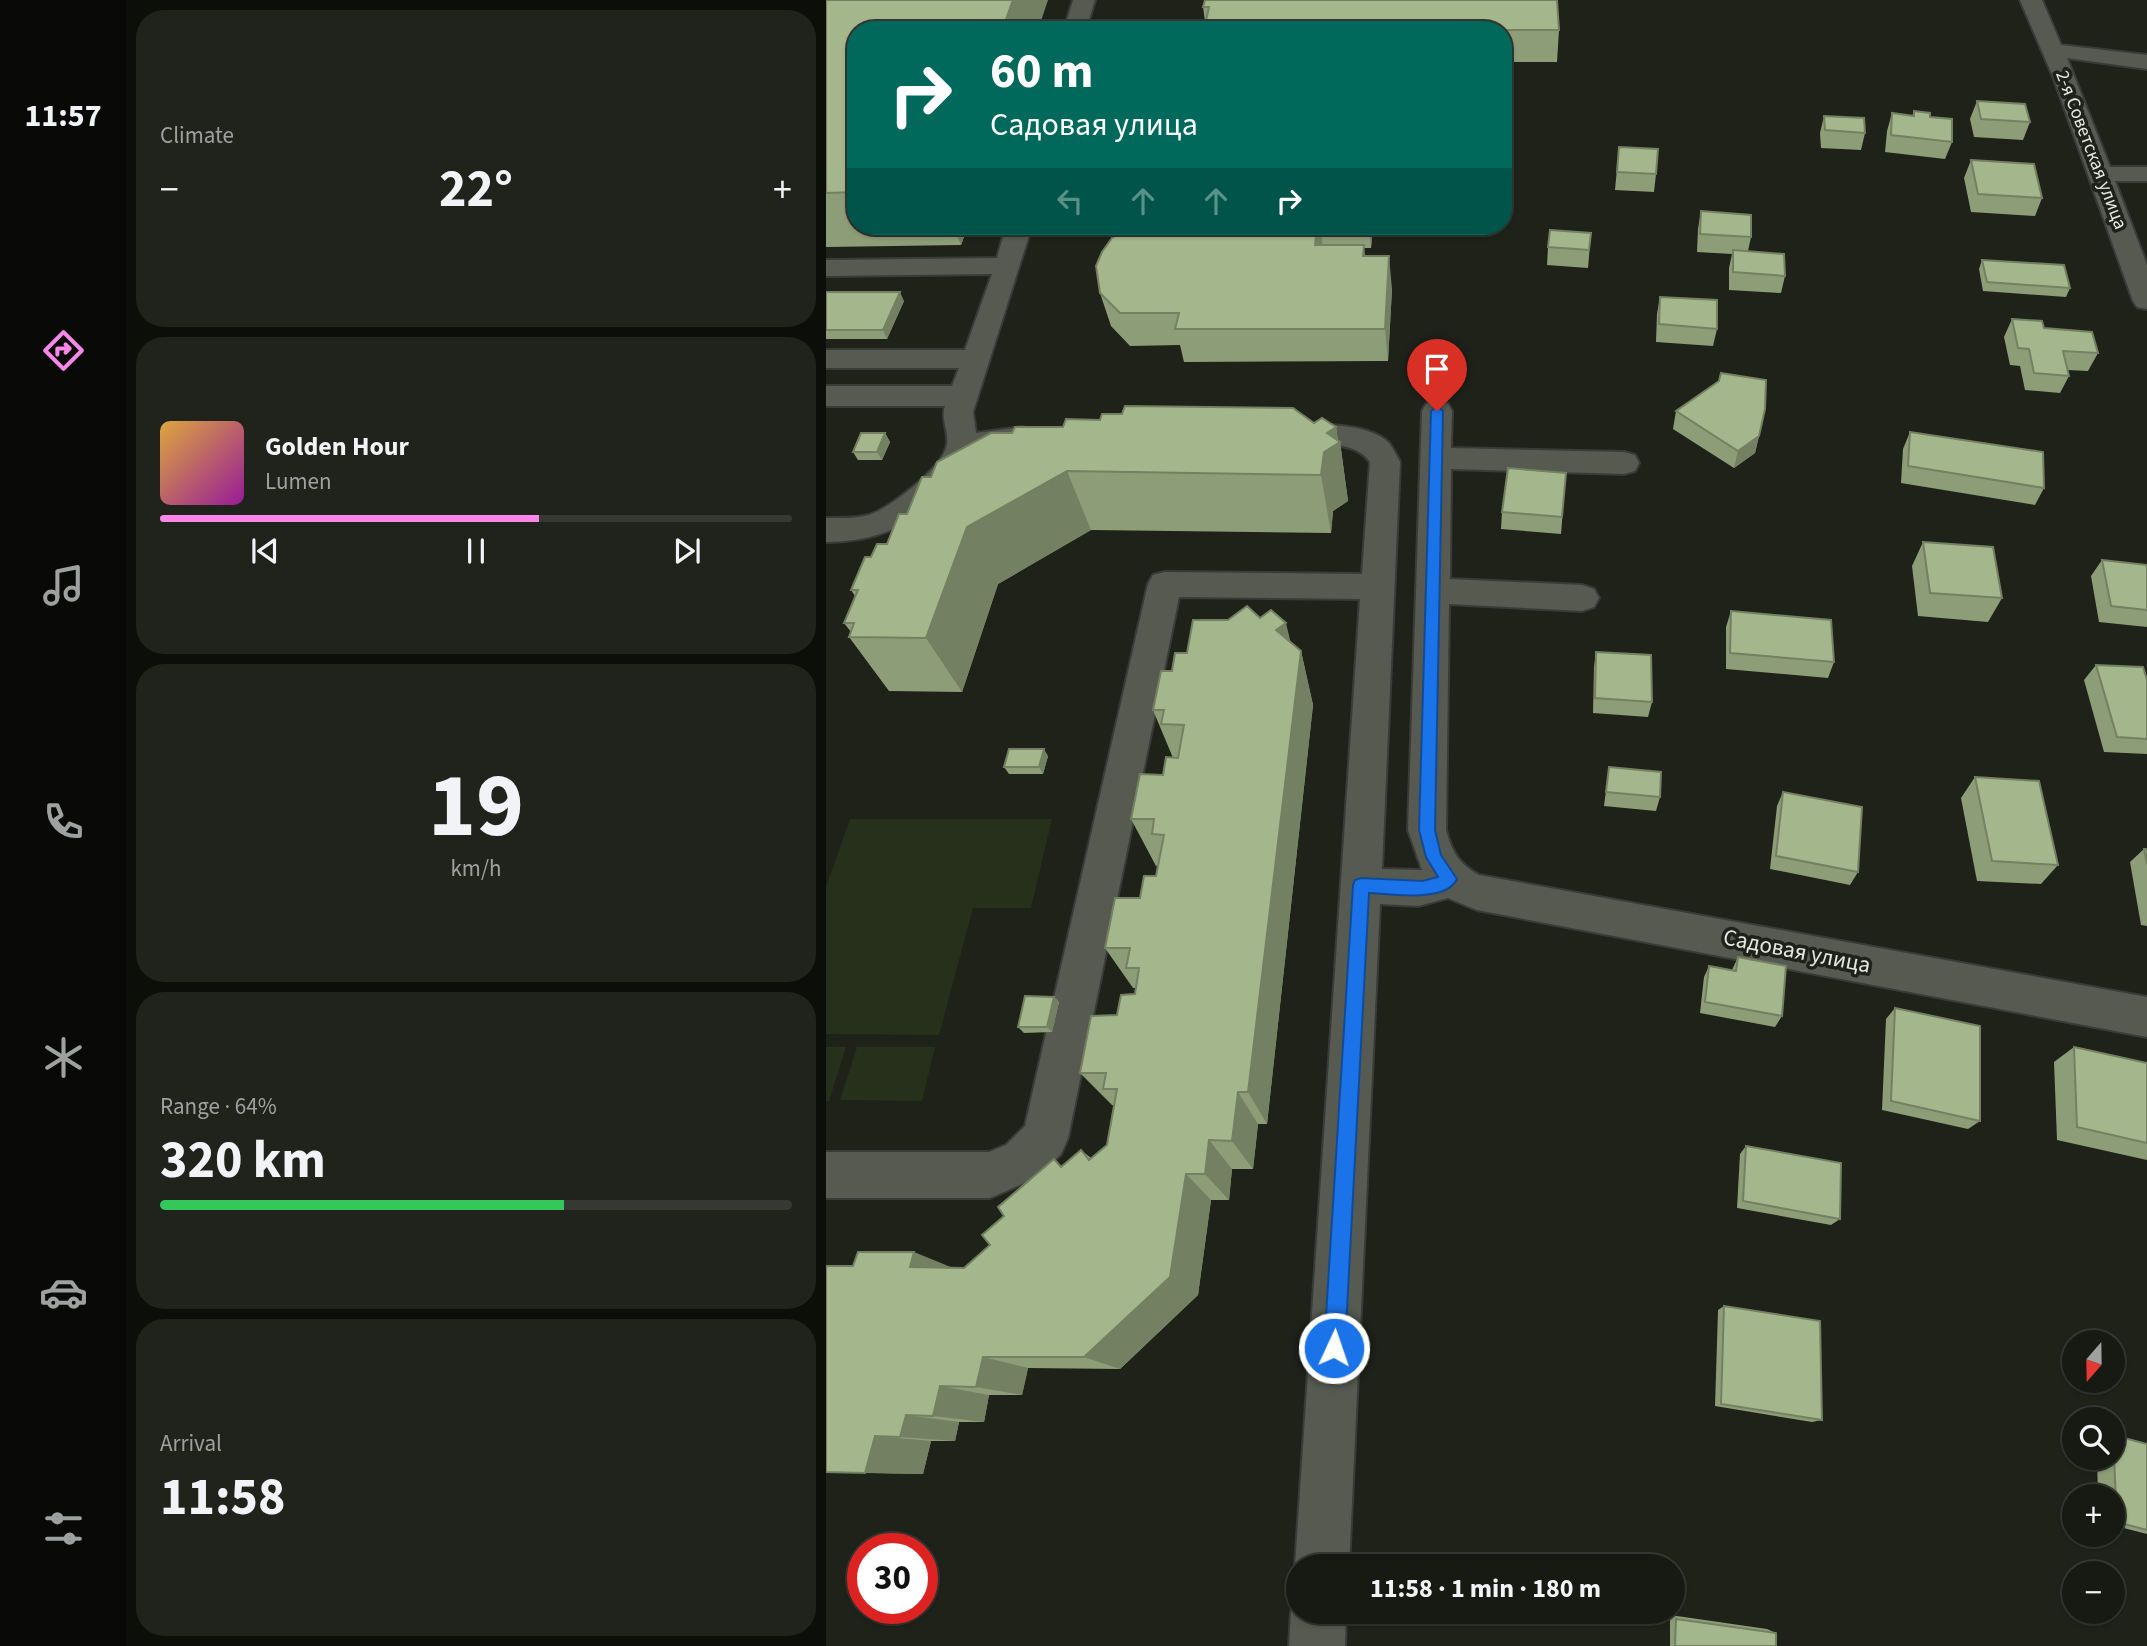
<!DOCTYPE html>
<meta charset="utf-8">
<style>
body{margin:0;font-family:"Source Sans 3",sans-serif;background:#1f231c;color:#f1f3f6;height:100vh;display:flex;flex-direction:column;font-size:26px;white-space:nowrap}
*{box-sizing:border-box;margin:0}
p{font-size:23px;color:#9ea1a0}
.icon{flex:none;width:38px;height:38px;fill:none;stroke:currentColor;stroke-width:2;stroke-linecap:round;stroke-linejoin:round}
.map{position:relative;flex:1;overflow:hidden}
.sheet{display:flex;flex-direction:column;gap:10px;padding:10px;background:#0c0e0a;width:700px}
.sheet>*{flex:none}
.banner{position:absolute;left:21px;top:21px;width:665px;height:214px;border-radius:28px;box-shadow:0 2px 5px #0004,0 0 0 2px #353833;background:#00695c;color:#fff;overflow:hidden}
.needle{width:46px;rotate:200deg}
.buttons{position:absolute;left:1236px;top:1330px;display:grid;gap:14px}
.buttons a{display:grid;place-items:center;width:63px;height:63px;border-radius:50%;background:#161a13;box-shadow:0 2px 5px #0004,0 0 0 2px #353833;font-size:35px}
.speed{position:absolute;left:21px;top:1533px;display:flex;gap:14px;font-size:35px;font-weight:700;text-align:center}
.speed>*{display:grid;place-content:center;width:91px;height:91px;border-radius:50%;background:#161a13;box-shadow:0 2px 5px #0004,0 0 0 2px #353833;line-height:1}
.speed .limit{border:10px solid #d22;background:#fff;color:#111}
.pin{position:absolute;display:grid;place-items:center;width:60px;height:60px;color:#fff;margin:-72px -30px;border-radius:50% 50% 50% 0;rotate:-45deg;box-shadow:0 0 7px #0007}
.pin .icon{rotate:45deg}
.me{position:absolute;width:77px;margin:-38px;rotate:3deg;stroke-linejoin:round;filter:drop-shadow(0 0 5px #0008)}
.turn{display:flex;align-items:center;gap:24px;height:147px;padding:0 28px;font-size:32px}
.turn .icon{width:91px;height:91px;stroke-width:2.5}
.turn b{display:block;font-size:49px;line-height:60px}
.lanes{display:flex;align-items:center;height:66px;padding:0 28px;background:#0003;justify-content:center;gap:35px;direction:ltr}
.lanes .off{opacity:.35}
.big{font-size:52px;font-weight:700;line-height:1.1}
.sheet .card{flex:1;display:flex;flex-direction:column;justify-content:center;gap:10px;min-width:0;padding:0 24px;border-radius:28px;background:#1f231c}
.sheet .dial{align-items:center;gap:0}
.dial b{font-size:91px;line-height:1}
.song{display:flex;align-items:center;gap:21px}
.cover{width:84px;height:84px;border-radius:10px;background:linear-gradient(135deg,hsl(40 70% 55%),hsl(300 70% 35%))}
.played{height:7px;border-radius:4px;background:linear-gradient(90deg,#f987e8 60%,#353833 60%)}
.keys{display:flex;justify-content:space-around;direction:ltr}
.heat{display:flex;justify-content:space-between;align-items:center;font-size:38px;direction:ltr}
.charge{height:10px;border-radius:5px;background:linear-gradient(90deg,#34c759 64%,#353833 0)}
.trip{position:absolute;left:460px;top:1554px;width:399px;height:70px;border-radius:35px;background:#161a13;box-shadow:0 2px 5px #0004,0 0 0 2px #353833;font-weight:700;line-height:70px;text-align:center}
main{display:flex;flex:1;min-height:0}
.tabs{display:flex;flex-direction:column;width:126px;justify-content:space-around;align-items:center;background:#090a08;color:#9ea1a0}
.tabs .icon{width:49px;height:49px}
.tabs .selected{color:#f987e8}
.tabs b{font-size:32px;color:#f1f3f6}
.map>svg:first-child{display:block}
.green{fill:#27301a}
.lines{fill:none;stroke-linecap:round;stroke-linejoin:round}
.minor-casing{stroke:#393c36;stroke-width:4}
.minor{fill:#565a50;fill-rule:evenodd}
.wall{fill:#8d9d78}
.shaded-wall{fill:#738062}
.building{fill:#a4b78c;stroke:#738062;stroke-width:2}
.route{fill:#1a73e8;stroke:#114b97;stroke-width:2}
.labels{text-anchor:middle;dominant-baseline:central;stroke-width:7;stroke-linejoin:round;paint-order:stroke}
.far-street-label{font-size:19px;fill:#e5e8e2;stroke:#1e2219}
.street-label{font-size:23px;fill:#e5e8e2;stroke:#1e2219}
</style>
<main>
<nav class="tabs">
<b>11:57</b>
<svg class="icon selected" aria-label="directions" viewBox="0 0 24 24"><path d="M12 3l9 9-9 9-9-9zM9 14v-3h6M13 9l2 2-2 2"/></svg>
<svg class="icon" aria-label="music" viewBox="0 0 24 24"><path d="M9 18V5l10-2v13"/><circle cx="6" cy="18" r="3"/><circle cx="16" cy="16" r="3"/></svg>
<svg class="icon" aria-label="phone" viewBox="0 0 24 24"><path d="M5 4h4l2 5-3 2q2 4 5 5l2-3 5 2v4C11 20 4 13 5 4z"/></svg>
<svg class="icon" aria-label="climate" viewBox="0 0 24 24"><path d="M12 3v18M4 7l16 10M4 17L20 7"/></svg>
<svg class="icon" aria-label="car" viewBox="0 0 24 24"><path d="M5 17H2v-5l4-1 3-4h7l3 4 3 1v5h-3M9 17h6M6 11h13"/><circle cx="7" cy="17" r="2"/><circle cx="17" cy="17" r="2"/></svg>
<svg class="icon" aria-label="filters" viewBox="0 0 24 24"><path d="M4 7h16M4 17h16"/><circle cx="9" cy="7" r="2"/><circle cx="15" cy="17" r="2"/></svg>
</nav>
<section class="sheet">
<div class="card"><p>Climate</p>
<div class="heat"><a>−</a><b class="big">22°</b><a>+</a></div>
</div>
<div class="card">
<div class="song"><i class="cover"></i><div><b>Golden Hour</b><p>Lumen</p></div></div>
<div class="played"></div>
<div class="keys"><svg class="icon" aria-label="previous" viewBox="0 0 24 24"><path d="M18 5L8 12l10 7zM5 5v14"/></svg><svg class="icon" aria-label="pause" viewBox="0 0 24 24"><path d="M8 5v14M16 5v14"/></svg><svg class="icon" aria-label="next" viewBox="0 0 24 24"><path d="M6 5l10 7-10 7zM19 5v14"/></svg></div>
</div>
<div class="card dial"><b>19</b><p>km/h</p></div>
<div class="card"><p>Range · 64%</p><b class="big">320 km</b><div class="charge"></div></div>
<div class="card"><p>Arrival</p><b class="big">11:58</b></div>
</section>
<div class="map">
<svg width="1321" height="1646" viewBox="0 0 1321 1646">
<rect width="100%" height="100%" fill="#1e2219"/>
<!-- green -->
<g class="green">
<polygon points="24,819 226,819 205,908 147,908 113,1035 0,1034 0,887"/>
<polygon points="0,1047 20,1047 3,1101 0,1101"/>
<polygon points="31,1047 109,1047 96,1101 14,1100"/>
</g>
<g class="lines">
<defs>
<g id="minor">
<polygon points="247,0 269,0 260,30 238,30"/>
<polygon points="1194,0 1216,0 1235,45 1321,55 1321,69 1241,58 1284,167 1321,167 1321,181 1289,181 1321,265 1321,309 1311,307 1307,301 1228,79"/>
<path d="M 180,226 L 206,226 L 147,412 L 150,433 L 196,427 L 207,430 L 211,437 L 207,444 L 149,454 C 143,468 133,478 123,489 C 88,525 50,542 0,542 L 0,518 C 14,518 29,519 43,515 C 64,508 114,469 120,448 C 125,435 114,420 119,406 L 0,406 L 0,386 L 126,386 L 133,368 L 0,368 L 0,350 L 139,350 L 166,274 L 0,276 L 0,260 L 171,258 Z"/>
<path d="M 611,401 L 622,404 L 626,411 L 625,448 L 798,452 L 809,455 L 813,463 L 809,471 L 798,474 L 625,469 L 624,579 L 756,585 L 768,589 L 773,598 L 768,607 L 756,611 L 623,604 L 620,830 C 626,852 633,864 653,875 L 1321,997 L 1321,1037 L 651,910 L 622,898 L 592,906 L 554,904 L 523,1566 L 472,1566 L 472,1575 L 469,1566 L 534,599 L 353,597 L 242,1138 L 235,1154 L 212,1177 L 164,1198 L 0,1198 L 0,1152 L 163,1152 L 180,1145 L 199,1126 L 322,584 L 327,575 L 339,572 L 536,574 L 544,462 C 523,433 478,452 449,444 L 445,437 L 449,430 C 477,422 541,421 563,443 C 567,448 571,456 574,462 L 556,869 L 596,870 L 582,830 L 596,411 L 600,404 Z"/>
<polygon points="472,1595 472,1612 520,1612 519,1646 463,1646 465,1612"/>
</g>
</defs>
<!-- minor casing -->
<use href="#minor" class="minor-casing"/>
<!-- minor -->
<use href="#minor" class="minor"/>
</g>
<!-- wall -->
<g class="wall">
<polygon points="0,0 223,1 30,30 30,226 142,226 135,245 0,247"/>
<polygon points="377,7 733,30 731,62 677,62 677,30 379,21"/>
<polygon points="1151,101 1204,122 1197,140 1148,137 1144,119"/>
<polygon points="1088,111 1104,117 1126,142 1119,159 1059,152 1061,131 1066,113 1086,116"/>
<polygon points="998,116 1039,133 1035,150 995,148 994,133"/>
<polygon points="793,147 830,174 828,192 789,190"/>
<polygon points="1145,160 1216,198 1209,216 1145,212 1138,178"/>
<polygon points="875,211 925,237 922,251 959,276 955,293 903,290 903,268 906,254 871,252 872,229"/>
<polygon points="303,226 547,226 545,248 538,248 539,256 566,289 562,361 358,362 354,345 304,346 285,326 274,293"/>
<polygon points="765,233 762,268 721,265 722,247"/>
<polygon points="1156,260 1244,288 1240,297 1157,291 1153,269"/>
<polygon points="0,292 78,301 61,339 0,339"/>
<polygon points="834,297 891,329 887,346 830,342 831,314"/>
<polygon points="1186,319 1218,328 1272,353 1262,371 1241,370 1243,376 1234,393 1199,390 1194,366 1184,365 1178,337"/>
<polygon points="850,411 933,436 929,453 908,468 847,429"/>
<polygon points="296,414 488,423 510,427 512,440 514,442 522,501 507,511 505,533 265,530 172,584 136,692 63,691 23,637 25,632 18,623 29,596 25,590 45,557 61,544 105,477 186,433 237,427"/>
<polygon points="1084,432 1218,488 1209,505 1075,483 1077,449"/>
<polygon points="59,433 64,442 56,460 32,460 27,452"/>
<polygon points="740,473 735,534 675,529 676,512"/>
<polygon points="1097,542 1176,598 1162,622 1092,616 1086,566"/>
<polygon points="1276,560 1321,565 1321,627 1273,622 1265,576"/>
<polygon points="905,611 1008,662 1002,678 900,669 900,627"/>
<polygon points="465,643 475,651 487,705 441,1124 432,1124 427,1169 406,1169 403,1200 385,1200 372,1295 294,1369 202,1368 196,1395 163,1395 158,1422 133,1422 129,1441 105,1441 97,1474 0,1472 126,1267 138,1268 164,1245 237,1166 255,1150 265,1158 281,1145 288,1106 286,1105 254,1073 291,1015 309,994 310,988 307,988 279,948 330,876 332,866 330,866 305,819 337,775 347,758 327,710 346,671 361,653"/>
<polygon points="770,652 826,702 822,717 767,713 768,667"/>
<polygon points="1270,665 1321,680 1321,754 1278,752 1258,680"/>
<polygon points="222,756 217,774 183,774 178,767"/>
<polygon points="783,767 834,797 830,811 778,806"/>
<polygon points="1149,777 1232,865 1215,884 1151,881 1135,798"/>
<polygon points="957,792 1032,872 1024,885 944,869 951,806"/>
<polygon points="1318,849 1321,849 1321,926 1315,925 1304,862"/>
<polygon points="912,957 956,1016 949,1027 874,1013 878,977 883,966 906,970"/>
<polygon points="228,997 233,1002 226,1032 198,1033 192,1027"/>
<polygon points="1069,1008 1154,1121 1142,1129 1056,1110 1060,1019"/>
<polygon points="1248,1047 1321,1063 1321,1160 1231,1140 1228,1062"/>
<polygon points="920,1146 1014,1219 1005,1225 911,1208 914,1154"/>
<polygon points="898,1306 996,1420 986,1422 889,1406 892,1310"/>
<polygon points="1286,1435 1321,1444 1321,1534 1286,1525 1286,1496 1272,1496 1271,1458 1286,1458"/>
<polygon points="844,1615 941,1629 950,1633 950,1646 844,1646"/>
</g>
<!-- shaded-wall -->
<g class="shaded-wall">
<polygon points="187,0 222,0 212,30 176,30"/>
<polygon points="127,226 142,226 135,245"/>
<polygon points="491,226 494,226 497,248 489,245"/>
<polygon points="543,226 547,226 545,248"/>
<polygon points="563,256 566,289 562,361 559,329"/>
<polygon points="74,292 78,301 61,339 57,330"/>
<polygon points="510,427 512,443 514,442 522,501 507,511 505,533 495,475 501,433"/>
<polygon points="59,433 64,442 56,460 51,452"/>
<polygon points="933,436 929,453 908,468 912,451"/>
<polygon points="241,471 265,530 172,584 136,692 100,638 141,527"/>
<polygon points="460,623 472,673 475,651 487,705 441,1124 422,1092 450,630"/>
<polygon points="218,749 222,756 217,774 213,767"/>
<polygon points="228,997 233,1002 226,1032 221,1027"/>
<polygon points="412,1092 432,1124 427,1169 406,1141"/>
<polygon points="383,1140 406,1169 403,1200 379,1174"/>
<polygon points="360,1174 385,1200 372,1295 294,1369 258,1357"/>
<polygon points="88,1252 137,1272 84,1267"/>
<polygon points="157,1357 202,1368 196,1395 150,1387"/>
<polygon points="114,1386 163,1395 158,1422 107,1416"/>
<polygon points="80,1415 133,1422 129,1441 74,1437"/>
<polygon points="49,1436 105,1441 97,1474 39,1473"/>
</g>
<!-- building -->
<g class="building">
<polygon points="0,0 187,0 176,30 30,30 30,192 0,193"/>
<polygon points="379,0 731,0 733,30 364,30 367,21 380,21 383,7 377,7"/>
<polygon points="1151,101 1199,104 1204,122 1155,119"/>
<polygon points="1088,111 1104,113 1104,117 1126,119 1126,142 1065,135 1066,113 1088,116"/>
<polygon points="998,116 1038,118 1039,133 999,130"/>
<polygon points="793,147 832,149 830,174 791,172"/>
<polygon points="1145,160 1208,164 1216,198 1152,194"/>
<polygon points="875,211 925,215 925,237 874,234"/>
<polygon points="303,226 491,226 489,245 538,245 537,256 563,256 559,329 349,329 353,313 294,313 274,293 270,266 276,252 286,238"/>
<polygon points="724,230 765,233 763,250 722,247"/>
<polygon points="907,250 958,254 959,276 907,272"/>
<polygon points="1156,260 1238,265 1244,288 1161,282"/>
<polygon points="0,292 74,292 57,330 0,330"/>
<polygon points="834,297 891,300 891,329 833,324"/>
<polygon points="1186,319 1216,321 1218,328 1266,332 1272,353 1237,351 1243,376 1208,373 1203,349 1192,348"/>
<polygon points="895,373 940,380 939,409 933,436 912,451 850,411 893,381"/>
<polygon points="299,406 467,408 488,423 496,418 510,427 501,433 514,442 498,452 495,475 241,471 141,527 100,638 23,637 28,623 18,623 32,590 25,590 39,557 45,557 51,544 61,544 73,514 81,514 96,477 105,477 111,462 165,433 186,433 189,427 237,427 240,419 274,420 276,414 296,414"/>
<polygon points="1084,432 1217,452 1218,488 1082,466"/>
<polygon points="35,433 59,433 51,452 27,452"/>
<polygon points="682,468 740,473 736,517 676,512"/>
<polygon points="1097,542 1167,547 1176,598 1104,593"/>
<polygon points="1276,560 1321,565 1321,610 1285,606"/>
<polygon points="421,606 434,618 445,610 460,623 450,630 475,651 422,1092 412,1092 406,1141 383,1140 379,1174 360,1174 344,1277 258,1357 157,1357 150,1387 114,1386 107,1416 80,1415 74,1437 49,1436 39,1473 0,1472 0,1266 27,1266 32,1252 88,1252 84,1267 138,1268 164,1245 156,1235 178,1216 172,1207 228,1159 235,1167 255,1150 263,1160 281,1145 291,1089 277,1089 280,1073 254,1073 265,1016 291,1015 295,995 309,994 313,968 300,968 304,948 279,948 289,898 314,898 318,876 330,876 338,835 326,834 328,819 305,819 314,774 337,775 340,757 352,758 358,725 335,724 338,710 327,710 335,671 346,671 349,653 361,653 367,620 402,620"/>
<polygon points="905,611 1005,620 1008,662 904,653"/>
<polygon points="770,652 825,655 826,702 769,698"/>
<polygon points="1270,665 1317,667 1321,680 1321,739 1291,737"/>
<polygon points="183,749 218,749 213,767 178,767"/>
<polygon points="783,767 835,772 834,797 780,792"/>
<polygon points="1149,777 1213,781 1232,865 1166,861"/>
<polygon points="957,792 1036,807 1032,872 950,856"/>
<polygon points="1318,849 1321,849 1321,864"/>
<polygon points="912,957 960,966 956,1016 879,1002 883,966 910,971"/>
<polygon points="199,996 228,997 221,1027 192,1027"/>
<polygon points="1069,1008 1154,1026 1154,1121 1065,1101"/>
<polygon points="1248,1047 1321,1063 1321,1143 1251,1127"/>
<polygon points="920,1146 1015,1163 1014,1219 917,1201"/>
<polygon points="898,1306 994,1321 996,1420 895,1404"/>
<polygon points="1287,1435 1321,1444 1321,1530 1291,1522"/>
<polygon points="850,1619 950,1633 950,1646 849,1646"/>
</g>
<!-- route -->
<path class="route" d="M 611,406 L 617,411 L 609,830 L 615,855 L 631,879 C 620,903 565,894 543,893 L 519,1348 L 516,1355 L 508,1358 L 501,1355 L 498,1348 L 527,885 L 529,880 L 535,878 L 597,881 L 612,877 L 600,857 L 593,830 L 605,411 Z"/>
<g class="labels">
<!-- far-street labels -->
<g class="far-street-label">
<text transform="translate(1265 150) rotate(69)">2-я Советская улица</text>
</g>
<!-- street labels -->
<g class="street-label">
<text transform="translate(971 951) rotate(11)">Садовая улица</text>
</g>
</g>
</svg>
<div class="buttons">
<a><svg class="needle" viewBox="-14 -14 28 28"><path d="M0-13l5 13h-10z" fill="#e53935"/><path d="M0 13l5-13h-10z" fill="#9ea1a0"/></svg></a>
<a><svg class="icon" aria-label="search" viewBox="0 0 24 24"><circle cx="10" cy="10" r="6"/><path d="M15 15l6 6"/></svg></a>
<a>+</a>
<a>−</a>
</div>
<div class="speed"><div class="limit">30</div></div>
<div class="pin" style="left:611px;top:411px;background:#d93025"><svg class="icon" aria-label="arrive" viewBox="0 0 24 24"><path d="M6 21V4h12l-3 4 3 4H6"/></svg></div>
<svg class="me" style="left:508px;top:1348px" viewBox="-20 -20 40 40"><circle r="17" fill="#1a73e8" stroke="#fff" stroke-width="3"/><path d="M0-11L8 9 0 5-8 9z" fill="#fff"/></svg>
<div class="trip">11:58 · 1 min · 180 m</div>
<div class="banner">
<div class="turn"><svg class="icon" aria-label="right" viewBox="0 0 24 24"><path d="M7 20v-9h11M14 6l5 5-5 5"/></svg><div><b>60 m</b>Садовая улица</div></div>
<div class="lanes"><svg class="icon off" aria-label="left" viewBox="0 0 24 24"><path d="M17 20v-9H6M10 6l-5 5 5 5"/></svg><svg class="icon off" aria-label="ahead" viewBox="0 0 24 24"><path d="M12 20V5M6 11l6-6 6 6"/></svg><svg class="icon off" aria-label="ahead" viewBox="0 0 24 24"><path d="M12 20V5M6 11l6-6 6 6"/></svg><svg class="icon" aria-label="right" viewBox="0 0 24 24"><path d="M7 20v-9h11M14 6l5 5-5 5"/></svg></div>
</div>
</div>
</main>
